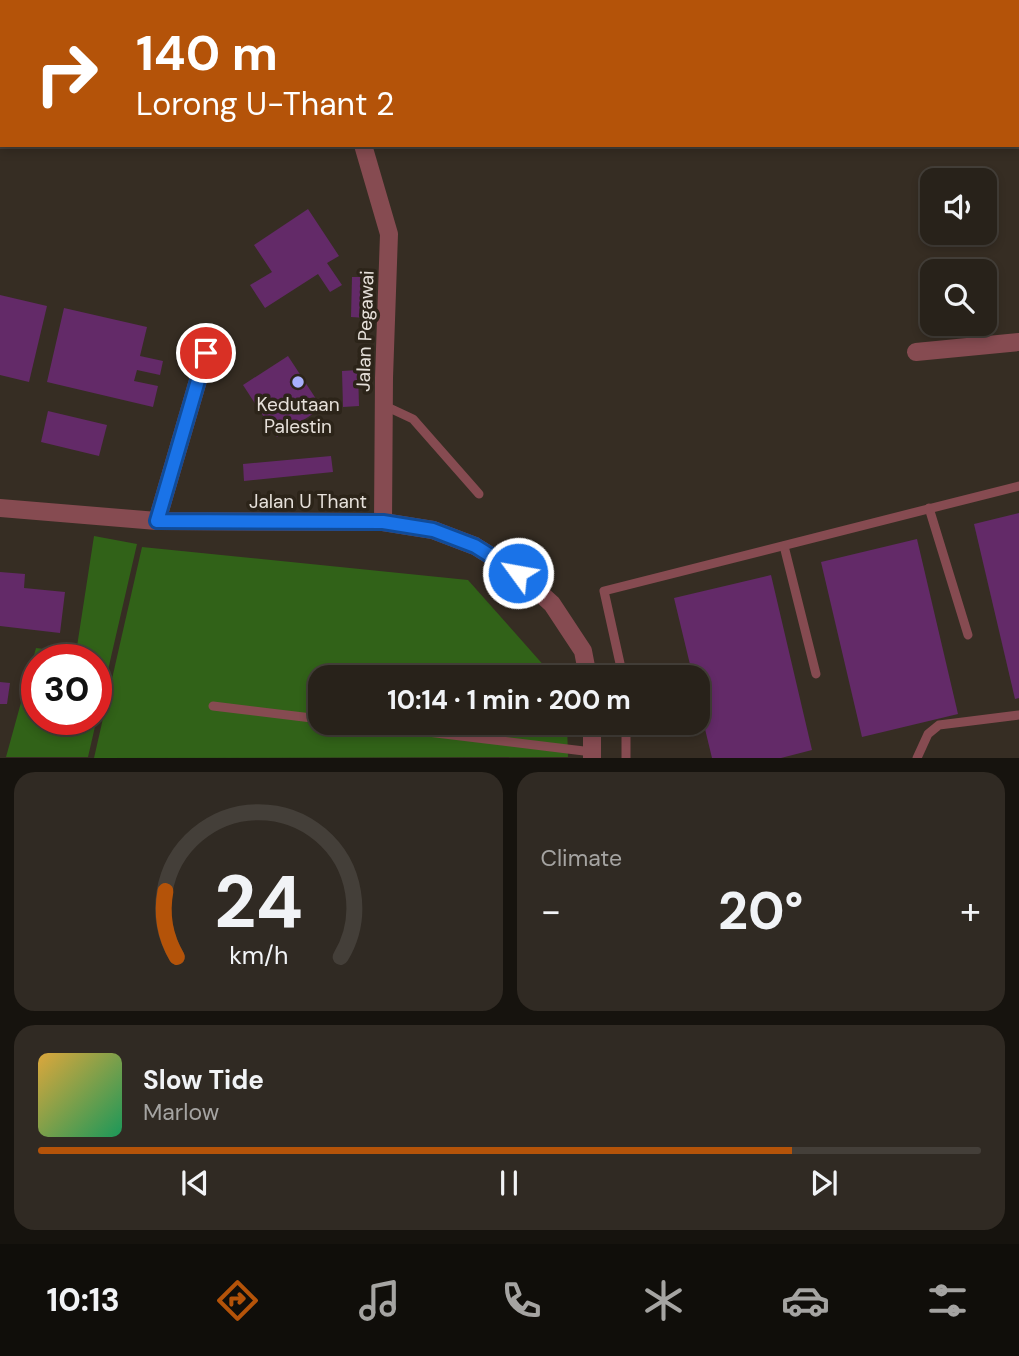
<!DOCTYPE html>
<meta charset="utf-8">
<style>
body{margin:0;font-family:"DM Sans",sans-serif;background:#302a23;color:#f1f3f6;height:100vh;display:flex;flex-direction:column;font-size:26px;white-space:nowrap}
*{box-sizing:border-box;margin:0}
p{font-size:23px;color:#a5a4a2}
.icon{flex:none;width:38px;height:38px;fill:none;stroke:currentColor;stroke-width:2;stroke-linecap:round;stroke-linejoin:round}
.map{position:relative;height:758px;overflow:hidden}
.sheet{display:flex;flex-direction:column;gap:14px;padding:14px;background:#16130e;flex:1}
.sheet>*{flex:none}
.top-card{position:absolute;left:0px;top:0px;width:1020px;height:147px;box-shadow:0 4px 10px #0003,0 0 0 2px #443f39;background:#b45309;color:#fff;overflow:hidden}
.fabs{position:absolute;left:920px;top:168px;display:grid;gap:14px}
.fabs a{display:grid;place-items:center;width:77px;height:77px;border-radius:14px;background:#28221a;box-shadow:0 4px 10px #0003,0 0 0 2px #443f39;font-size:35px}
.speed{position:absolute;left:21px;top:644px;display:flex;gap:14px;font-size:35px;font-weight:700;text-align:center}
.speed>*{display:grid;place-content:center;width:91px;height:91px;border-radius:50%;background:#28221a;box-shadow:0 4px 10px #0003,0 0 0 2px #443f39;line-height:1}
.speed .limit{border:10px solid #d22;background:#fff;color:#111}
.pin{position:absolute;display:grid;place-items:center;width:60px;height:60px;color:#fff;margin:-30px;border:4px solid #fff;border-radius:50%;box-shadow:0 2px 7px #0007}
.me{position:absolute;width:77px;margin:-38px;rotate:302deg;stroke-linejoin:round;filter:drop-shadow(0 0 5px #0008)}
.turn{display:flex;align-items:center;gap:24px;height:147px;padding:0 21px;font-size:32px}
.turn .icon{width:91px;height:91px;stroke-width:2.5}
.turn b{display:block;font-size:49px;line-height:60px}
.big{font-size:52px;font-weight:700;line-height:1.1}
.sheet .tile{flex:1;display:flex;flex-direction:column;justify-content:center;gap:10px;min-width:0;padding:0 24px;border-radius:21px;background:#302a23}
.sheet .dial{align-items:center;gap:0}
.dial svg{height:182px;overflow:visible;fill:none;stroke:#443f39;stroke-width:7;stroke-linecap:round;text-anchor:middle}
.dial text{fill:#f1f3f6;stroke:none}
.song{display:flex;align-items:center;gap:21px}
.cover{width:84px;height:84px;border-radius:10px;background:linear-gradient(135deg,hsl(40 70% 55%),hsl(150 70% 35%))}
.played{height:7px;border-radius:4px;background:linear-gradient(90deg,#b45309 80%,#443f39 80%)}
.keys{display:flex;justify-content:space-around;direction:ltr}
.heat{display:flex;justify-content:space-between;align-items:center;font-size:38px;direction:ltr}
.sheet .tiles{flex:1;display:grid;gap:14px;grid-template-columns:1fr 1fr}
.tile:last-child{grid-column:span 2}
.trip{position:absolute;left:308px;top:665px;width:402px;height:70px;border-radius:21px;background:#28221a;box-shadow:0 4px 10px #0003,0 0 0 2px #443f39;font-weight:700;line-height:70px;text-align:center}
.tab-bar{display:flex;height:112px;justify-content:space-around;align-items:center;background:#100e0a;color:#a5a4a2}
.tab-bar .icon{width:49px;height:49px}
.tab-bar .active{color:#b45309}
.tab-bar b{font-size:32px;color:#f1f3f6}
.map>svg:first-child{display:block}
.green{fill:#316218;fill-rule:evenodd}
.building{fill:#632a68}
.lines{fill:none;stroke-linecap:round;stroke-linejoin:round}
.path{stroke:#908880;stroke-width:3.5;stroke-dasharray:3.5 3.5;stroke-linecap:butt}
.service{stroke:#864b51;stroke-width:9}
.minor{stroke:#864b51;stroke-width:18}
.route-casing{stroke:#114b97;stroke-width:18}
.route{stroke:#1a73e8;stroke-width:12}
.poi-dot{fill:#a8b0fc;stroke:#2c2419;stroke-width:2.5}
.labels{text-anchor:middle;dominant-baseline:central;stroke-width:7;stroke-linejoin:round;paint-order:stroke}
.street-label{font-size:19px;fill:#e6e0da;stroke:#2c2419}
.poi-label{font-size:19px;fill:#e6e0da;stroke:#2c2419}
</style>
<div class="map">
<svg width="1019" height="758" viewBox="0 0 1019 758">
<rect width="100%" height="100%" fill="#362d23"/>
<!-- green -->
<g class="green">
<path d="M 94,536 L 137,544 L 88,757 L 6,757 L 36,648 L 76,653 ZM 37,660 L 96,660 L 96,719 L 37,719 Z"/>
<polygon points="142,547 468,580 554,677 320,677 320,723 567,723 568,757 94,758"/>
</g>
<!-- building -->
<g class="building">
<polygon points="308,209 339,256 327,263 342,285 330,292 318,274 265,308 250,285 272,272 254,245"/>
<polygon points="352,277 366,277 366,318 351,317"/>
<polygon points="0,295 47,306 29,382 0,375"/>
<polygon points="64,308 147,327 140,356 163,361 160,375 137,370 134,381 158,386 153,407 47,382"/>
<polygon points="288,356 322,408 277,437 243,385"/>
<polygon points="358,370 359,406 343,407 342,371"/>
<polygon points="48,411 107,425 99,456 41,442"/>
<polygon points="331,456 333,472 244,481 243,464"/>
<polygon points="1019,513 1019,698 1015,699 974,524"/>
<polygon points="917,539 958,714 862,737 821,562"/>
<polygon points="0,572 25,574 24,588 65,592 60,633 0,626"/>
<polygon points="771,575 812,750 781,758 712,758 698,700 698,677 693,677 674,598"/>
<polygon points="0,682 10,683 7,704 0,704"/>
</g>
<g class="lines">
<!-- path -->
<polyline class="path" points="55,2 56,0"/>
<!-- service -->
<g class="service">
<polyline points="383,405 413,419 479,494"/>
<polyline points="929,508 968,635"/>
<polyline points="784,546 816,674"/>
<polyline points="623,677 604,591 1019,486"/>
<polyline points="213,706 320,719"/>
<polyline points="353,723 592,752"/>
<polyline points="626,723 626,758"/>
<polyline points="917,758 928,734 939,725 1019,715"/>
</g>
<!-- minor -->
<g class="minor">
<polyline points="360,2 360,0"/>
<polyline points="869,2 869,0"/>
<polyline points="1018,98 1019,98"/>
<polyline points="363,145 389,234 384,378 383,522"/>
<polyline points="916,352 1019,342"/>
<polyline points="0,508 157,521 383,522 433,530 475,546 518,573 552,604 583,651 588,677"/>
<polyline points="157,521 206,353"/>
<polyline points="592,723 592,758"/>
</g>
</g>
<g class="lines">
<defs>
<polyline id="route" points="206,353 157,521 383,522 433,530 475,546 518,573"/>
</defs>
<!-- route casing -->
<use href="#route" class="route-casing"/>
<!-- route -->
<use href="#route" class="route"/>
</g>
<!-- markers -->
<circle class="poi-dot" cx="298" cy="382" r="7"/>
<g class="labels">
<!-- street labels -->
<g class="street-label">
<text transform="translate(365 331) rotate(-88)">Jalan Pegawai</text>
<text x="308" y="501">Jalan U Thant</text>
</g>
<!-- poi labels -->
<g class="poi-label">
<text x="298" y="404">Kedutaan<tspan x="298" dy="22">Palestin</tspan></text>
</g>
</g>
</svg>
<div class="fabs">
<a><svg class="icon" aria-label="sound" viewBox="0 0 24 24"><path d="M4 9h4l5-4v14l-5-4H4zM17 9q2 3 0 6"/></svg></a>
<a><svg class="icon" aria-label="search" viewBox="0 0 24 24"><circle cx="10" cy="10" r="6"/><path d="M15 15l6 6"/></svg></a>
</div>
<div class="speed"><div class="limit">30</div></div>
<div class="pin" style="left:206px;top:353px;background:#d93025"><svg class="icon" aria-label="arrive" viewBox="0 0 24 24"><path d="M6 21V4h12l-3 4 3 4H6"/></svg></div>
<svg class="me" style="left:518px;top:573px" viewBox="-20 -20 40 40"><circle r="17" fill="#1a73e8" stroke="#fff" stroke-width="3"/><path d="M0-11L8 9 0 5-8 9z" fill="#fff"/></svg>
<div class="trip">10:14 · 1 min · 200 m</div>
<div class="top-card">
<div class="turn"><svg class="icon" aria-label="right" viewBox="0 0 24 24"><path d="M7 20v-9h11M14 6l5 5-5 5"/></svg><div><b>140 m</b>Lorong U-Thant 2</div></div>
</div>
</div>
<section class="sheet">
<div class="tiles">
<div class="tile dial"><svg viewBox="0 0 100 80">
<path d="M14 69A42 42 0 1 1 86 69"/>
<path d="M14 69A42 42 0 0 1 9 40" stroke="#b45309"/>
<text x="50" y="56" font-size="32" font-weight="700">24</text>
<text x="50" y="72" font-size="11">km/h</text>
</svg></div>
<div class="tile"><p>Climate</p>
<div class="heat"><a>−</a><b class="big">20°</b><a>+</a></div>
</div>
<div class="tile">
<div class="song"><i class="cover"></i><div><b>Slow Tide</b><p>Marlow</p></div></div>
<div class="played"></div>
<div class="keys"><svg class="icon" aria-label="previous" viewBox="0 0 24 24"><path d="M18 5L8 12l10 7zM5 5v14"/></svg><svg class="icon" aria-label="pause" viewBox="0 0 24 24"><path d="M8 5v14M16 5v14"/></svg><svg class="icon" aria-label="next" viewBox="0 0 24 24"><path d="M6 5l10 7-10 7zM19 5v14"/></svg></div>
</div>
</div>
</section>
<nav class="tab-bar">
<b>10:13</b>
<svg class="icon active" aria-label="directions" viewBox="0 0 24 24"><path d="M12 3l9 9-9 9-9-9zM9 14v-3h6M13 9l2 2-2 2"/></svg>
<svg class="icon" aria-label="music" viewBox="0 0 24 24"><path d="M9 18V5l10-2v13"/><circle cx="6" cy="18" r="3"/><circle cx="16" cy="16" r="3"/></svg>
<svg class="icon" aria-label="phone" viewBox="0 0 24 24"><path d="M5 4h4l2 5-3 2q2 4 5 5l2-3 5 2v4C11 20 4 13 5 4z"/></svg>
<svg class="icon" aria-label="climate" viewBox="0 0 24 24"><path d="M12 3v18M4 7l16 10M4 17L20 7"/></svg>
<svg class="icon" aria-label="car" viewBox="0 0 24 24"><path d="M5 17H2v-5l4-1 3-4h7l3 4 3 1v5h-3M9 17h6M6 11h13"/><circle cx="7" cy="17" r="2"/><circle cx="17" cy="17" r="2"/></svg>
<svg class="icon" aria-label="filters" viewBox="0 0 24 24"><path d="M4 7h16M4 17h16"/><circle cx="9" cy="7" r="2"/><circle cx="15" cy="17" r="2"/></svg>
</nav>
